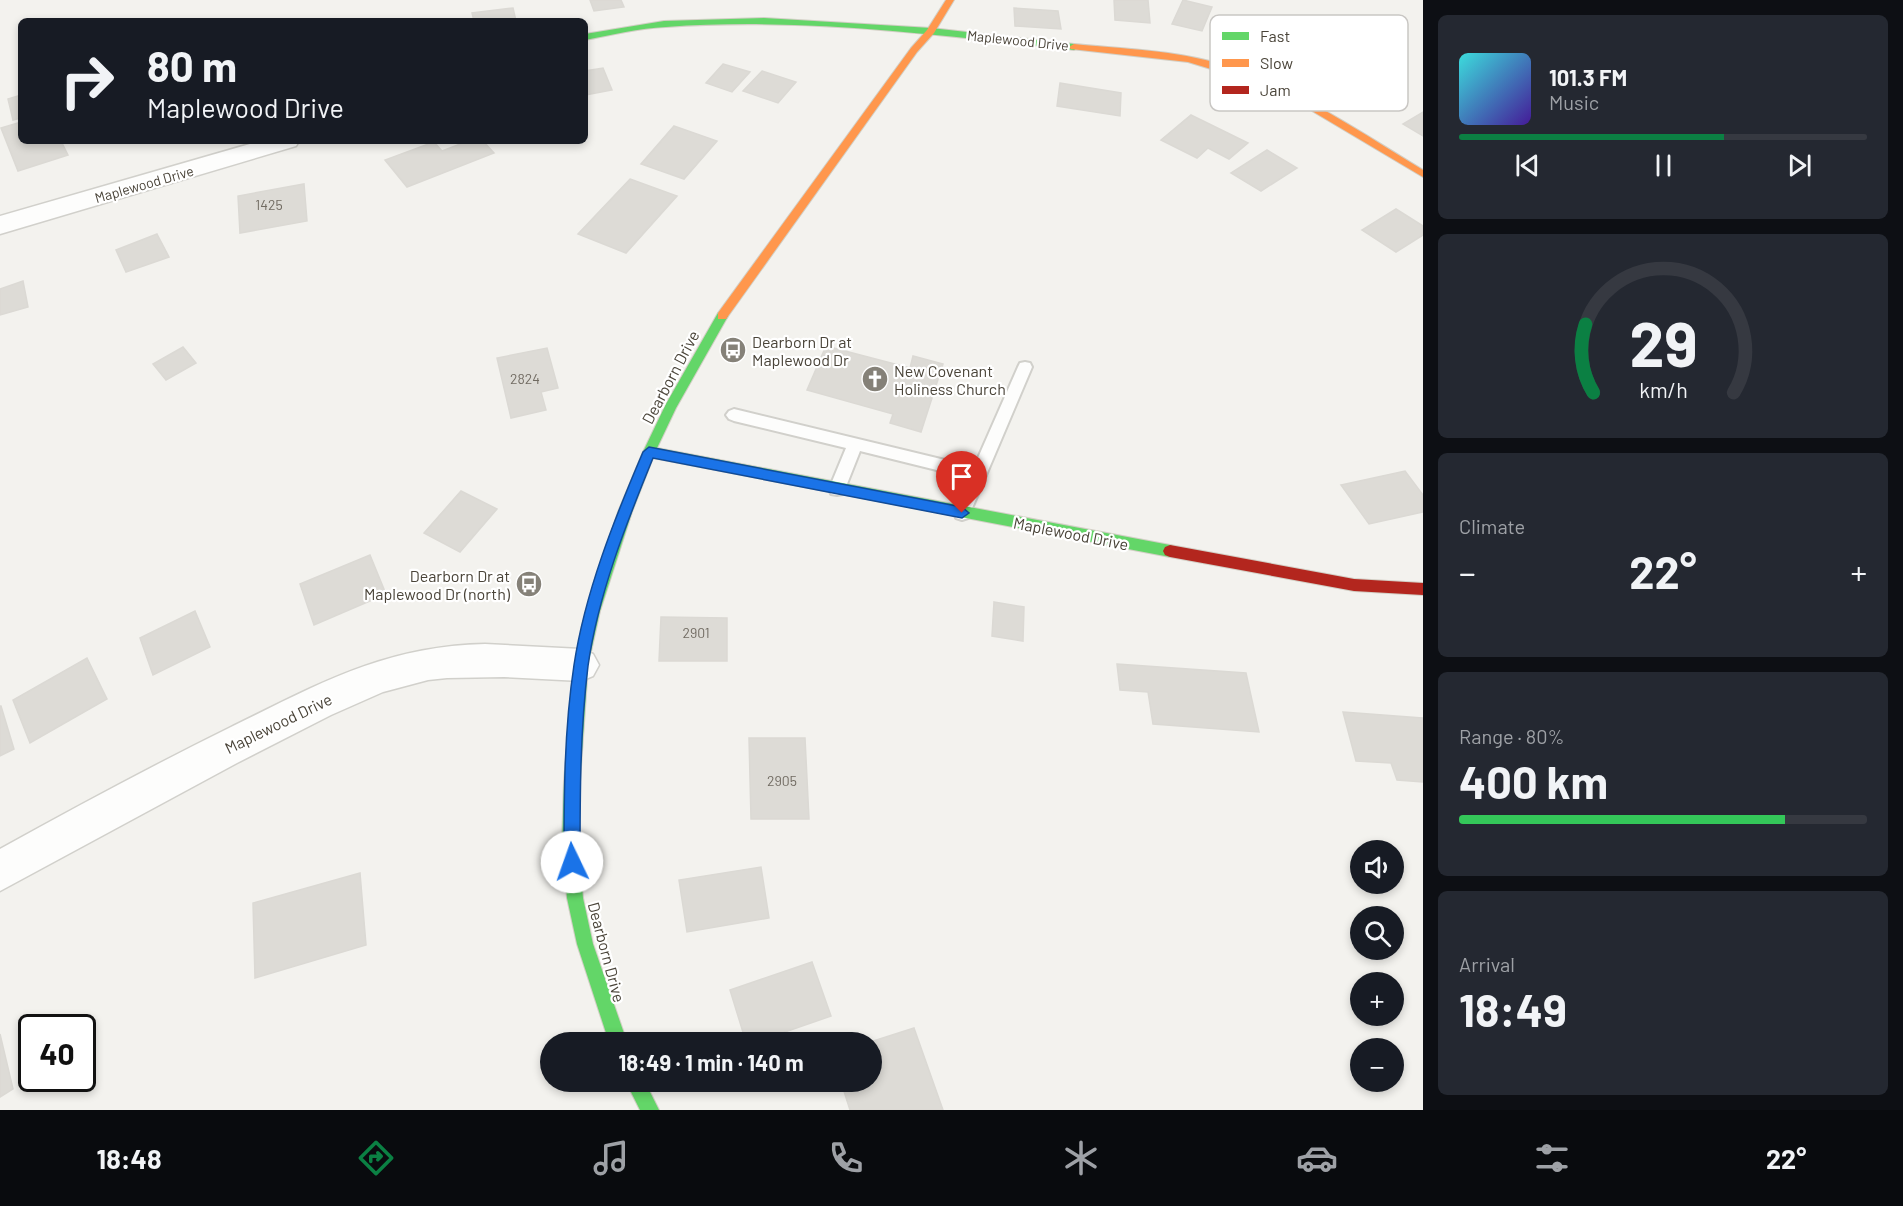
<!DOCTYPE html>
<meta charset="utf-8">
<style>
body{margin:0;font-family:Barlow,sans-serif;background:#242831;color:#f1f3f6;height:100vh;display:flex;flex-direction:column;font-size:22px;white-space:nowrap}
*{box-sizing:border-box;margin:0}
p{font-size:20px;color:#9ea1a6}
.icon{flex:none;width:33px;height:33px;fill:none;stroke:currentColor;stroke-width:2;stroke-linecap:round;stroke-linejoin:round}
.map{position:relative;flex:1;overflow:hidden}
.sheet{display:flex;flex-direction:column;gap:15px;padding:15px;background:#0d0f14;width:480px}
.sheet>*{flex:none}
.guide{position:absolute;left:18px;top:18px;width:570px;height:126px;border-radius:9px;box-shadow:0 3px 9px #0003;background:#171b24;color:#f1f3f6;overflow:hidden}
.buttons{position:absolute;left:1350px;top:840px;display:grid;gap:12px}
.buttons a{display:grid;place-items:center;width:54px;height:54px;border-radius:50%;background:#171b24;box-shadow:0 3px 9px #0003;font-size:30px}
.speed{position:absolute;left:18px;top:1014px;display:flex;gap:12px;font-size:30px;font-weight:700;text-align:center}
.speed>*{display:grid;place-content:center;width:78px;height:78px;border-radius:50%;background:#171b24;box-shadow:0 3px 9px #0003;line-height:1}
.speed .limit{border:3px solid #111;border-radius:9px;background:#fff;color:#111}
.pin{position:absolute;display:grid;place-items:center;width:51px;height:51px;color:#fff;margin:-62px -26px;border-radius:50% 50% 50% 0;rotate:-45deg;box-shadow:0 0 6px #0007}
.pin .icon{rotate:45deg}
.me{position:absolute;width:66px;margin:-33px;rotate:357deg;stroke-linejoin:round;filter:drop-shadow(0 0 4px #0008)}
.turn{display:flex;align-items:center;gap:21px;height:126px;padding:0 30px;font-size:27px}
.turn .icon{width:78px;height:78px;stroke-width:2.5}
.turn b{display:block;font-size:42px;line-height:51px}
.big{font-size:45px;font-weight:700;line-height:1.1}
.sheet .tile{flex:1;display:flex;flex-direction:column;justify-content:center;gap:9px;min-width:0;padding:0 21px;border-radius:9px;background:#242831}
.sheet .dial{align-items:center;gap:0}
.dial svg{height:156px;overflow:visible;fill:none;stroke:#363941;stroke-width:7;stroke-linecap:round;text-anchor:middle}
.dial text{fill:#f1f3f6;stroke:none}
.song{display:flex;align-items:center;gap:18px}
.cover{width:72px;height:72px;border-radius:9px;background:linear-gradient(135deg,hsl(180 70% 55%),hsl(260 70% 35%))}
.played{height:6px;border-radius:3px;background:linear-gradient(90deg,#0b8043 65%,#363941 65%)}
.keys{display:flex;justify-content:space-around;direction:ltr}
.heat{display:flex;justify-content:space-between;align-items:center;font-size:33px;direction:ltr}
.charge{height:9px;border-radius:4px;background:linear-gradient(90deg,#34c759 80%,#363941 0)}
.trip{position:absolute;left:540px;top:1032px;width:342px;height:60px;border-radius:30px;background:#171b24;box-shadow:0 3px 9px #0003;font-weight:700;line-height:60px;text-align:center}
.dock{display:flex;height:96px;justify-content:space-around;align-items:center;background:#090b0e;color:#9ea1a6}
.dock .icon{width:42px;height:42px}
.dock .active{color:#0b8043}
.dock b{font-size:27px;color:#f1f3f6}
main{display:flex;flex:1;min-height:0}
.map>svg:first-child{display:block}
.building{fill:#dddbd6;stroke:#dbd9d4;stroke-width:1.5}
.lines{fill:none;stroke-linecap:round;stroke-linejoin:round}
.lane-casing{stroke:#d1d0cb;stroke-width:4}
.street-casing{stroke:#d1d0cb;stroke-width:3}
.fast-casing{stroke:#d2cfc5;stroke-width:2}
.slow-casing{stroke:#d2cfc5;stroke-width:2}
.jam-casing{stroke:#d2cfc5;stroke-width:2}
.lane{fill:#fdfdfc;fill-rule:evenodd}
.street{fill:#fdfdfc;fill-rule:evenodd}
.fast{fill:#63d668;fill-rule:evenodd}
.slow{fill:#ff974d;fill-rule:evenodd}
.jam{fill:#b3261e;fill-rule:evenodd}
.route{fill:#1a73e8;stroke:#114b97;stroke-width:1.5}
.labels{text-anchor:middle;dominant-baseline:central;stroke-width:4.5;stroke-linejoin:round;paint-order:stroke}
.far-street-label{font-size:14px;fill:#4a4439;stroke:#fff}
.number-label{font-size:14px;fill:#706a61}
.poi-label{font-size:16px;fill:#4a4439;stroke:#fff;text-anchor:start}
.street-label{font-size:16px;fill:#4a4439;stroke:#fff}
.key{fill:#fff;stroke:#c9c7c4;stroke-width:1.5}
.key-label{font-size:16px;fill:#4a4439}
</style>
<main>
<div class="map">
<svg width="1423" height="1110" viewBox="0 0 1423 1110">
<rect width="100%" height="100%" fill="#f3f2ee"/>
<!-- building -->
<g class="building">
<polygon points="590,0 621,0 624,7 594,11"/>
<polygon points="1114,0 1148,0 1150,23 1115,20"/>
<polygon points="1183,0 1212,7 1202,31 1172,24"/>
<polygon points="513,8 516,21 474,21 472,13"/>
<polygon points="1014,8 1058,11 1061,29 1015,26"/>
<polygon points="723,64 750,72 732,92 706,83"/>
<polygon points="603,68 612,90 585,95 585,71"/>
<polygon points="762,71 796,82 778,103 743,91"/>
<polygon points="1060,83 1121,93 1120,116 1057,106"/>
<polygon points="21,95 21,118 13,120 8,99"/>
<polygon points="1423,112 1423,136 1403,124"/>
<polygon points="1191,115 1248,143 1229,159 1208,148 1197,158 1161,140"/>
<polygon points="21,122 21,141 61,141 68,155 18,171 1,128"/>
<polygon points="674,126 717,141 684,179 641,164"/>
<polygon points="468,141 483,141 494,153 407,187 385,160 434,142 442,151"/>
<polygon points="1267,150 1297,168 1261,191 1231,173"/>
<polygon points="630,179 677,196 626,253 578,234"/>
<polygon points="304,184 307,221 240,233 238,196"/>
<polygon points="1396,209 1423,226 1423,235 1396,252 1362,230"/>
<polygon points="157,234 169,257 126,272 116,250"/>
<polygon points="23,281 28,307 0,315 0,289"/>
<polygon points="826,346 910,368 913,356 943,364 921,432 890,423 893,414 807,390"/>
<polygon points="183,347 196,363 166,380 153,364"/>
<polygon points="547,348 558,388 541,392 546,410 511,418 497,358"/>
<polygon points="1405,471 1423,495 1423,512 1369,524 1341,485"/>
<polygon points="461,491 497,509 460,552 424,533"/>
<polygon points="370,555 386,594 314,625 300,584"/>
<polygon points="994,602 1024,607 1023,641 992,636"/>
<polygon points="195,611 210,647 153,675 140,638"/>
<polygon points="661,617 727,618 727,661 659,661"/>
<polygon points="87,658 107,699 30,743 13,700"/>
<polygon points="1117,664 1246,673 1259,732 1153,724 1148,692 1120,690"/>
<polygon points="1,706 14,749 0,756 0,706"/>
<polygon points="1343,712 1423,718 1423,782 1397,780 1391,763 1356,761"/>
<polygon points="749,738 805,738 809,819 751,819"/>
<polygon points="761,867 769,918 687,932 679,880"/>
<polygon points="360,873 366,945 255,978 253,903"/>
<polygon points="812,962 831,1016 756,1042 746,1042 730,990"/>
<polygon points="914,1028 943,1110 850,1110 841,1082 872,1082 870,1042"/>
<polygon points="0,1034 13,1089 0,1097"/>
</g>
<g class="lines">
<defs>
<polygon id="lane" points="1025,362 1030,363 1032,367 970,513 968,518 962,520 956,518 954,513 969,478 860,451 843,494 837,495 831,494 829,489 846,448 734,421 729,419 726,415 729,411 734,409 974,467 1018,367 1020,363"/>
<g id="street">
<polygon points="260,141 299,141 296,146 0,234 0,216"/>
<path d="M 485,644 L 581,649 L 593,654 L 599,665 L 593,676 L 581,681 L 504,677 L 447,678 L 428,680 L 383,692 L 331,715 L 237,763 L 0,891 L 0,849 C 76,807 152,766 229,728 C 317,685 384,646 485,644 Z"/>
</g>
<g id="fast">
<path d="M 764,18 L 931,28 L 1074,44 L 1079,47 L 1074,50 C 939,35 802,17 666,27 C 639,28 612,35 585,40 L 585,34 L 664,21 Z"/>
<polygon points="722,312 728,316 676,408 657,448 1170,545 1175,547 1177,551 1175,555 1170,557 653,458 632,512 600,611 588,665 580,781 578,844 583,898 593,944 627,1042 609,1042 577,944 567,898 562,844 564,781 574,665 586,611 618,512 643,452 666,404 718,313"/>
<polygon points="626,1082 645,1082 659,1110 640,1110"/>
</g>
<g id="slow">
<polygon points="946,0 954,0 934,33 917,52 726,319 718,319 718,313 911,48 927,30"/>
<path d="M 1074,44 C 1124,49 1175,50 1224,65 C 1296,88 1359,131 1423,170 L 1423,177 L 1307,108 L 1247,80 L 1188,62 L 1071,49 L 1069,47 Z"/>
</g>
<polygon id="jam" points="1170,545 1354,579 1423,583 1423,595 1354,591 1170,557 1165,555 1163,551 1165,547"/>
</defs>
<!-- lane casing -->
<use href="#lane" class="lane-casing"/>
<!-- street casing -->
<use href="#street" class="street-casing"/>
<!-- fast casing -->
<use href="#fast" class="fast-casing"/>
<!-- slow casing -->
<use href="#slow" class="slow-casing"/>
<!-- jam casing -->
<use href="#jam" class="jam-casing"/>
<!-- lane -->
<use href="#lane" class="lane"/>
<!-- street -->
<use href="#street" class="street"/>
<!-- fast -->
<use href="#fast" class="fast"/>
<!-- slow -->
<use href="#slow" class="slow"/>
<!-- jam -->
<use href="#jam" class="jam"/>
</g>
<!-- route -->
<path class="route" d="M 649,447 L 962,507 L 969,513 L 962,518 L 653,458 C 626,524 598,595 588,666 C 580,731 580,797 580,862 L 578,868 L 572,870 L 566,868 L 564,862 C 564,797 564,730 574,665 C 585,592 614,520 643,452 Z"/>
<!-- icons -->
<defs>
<symbol id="bus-disc" viewBox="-11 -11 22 22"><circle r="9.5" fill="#858178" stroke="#fff"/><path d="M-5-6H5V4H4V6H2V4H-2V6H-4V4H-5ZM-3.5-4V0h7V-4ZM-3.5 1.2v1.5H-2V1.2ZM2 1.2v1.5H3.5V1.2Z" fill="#fff"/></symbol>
<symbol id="church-disc" viewBox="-11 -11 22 22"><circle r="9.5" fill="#858178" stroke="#fff"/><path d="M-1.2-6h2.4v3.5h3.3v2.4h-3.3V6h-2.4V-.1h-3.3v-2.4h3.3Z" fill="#fff"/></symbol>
</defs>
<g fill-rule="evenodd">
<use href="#bus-disc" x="718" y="335" width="30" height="30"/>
<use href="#church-disc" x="860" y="364" width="30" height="30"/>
<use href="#bus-disc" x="514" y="569" width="30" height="30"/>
</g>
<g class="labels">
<!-- far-street labels -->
<g class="far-street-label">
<text transform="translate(1018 40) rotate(6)">Maplewood Drive</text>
<text transform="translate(144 184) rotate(-16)">Maplewood Drive</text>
</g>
<!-- number labels -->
<g class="number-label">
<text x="269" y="204">1425</text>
<text x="525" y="378">2824</text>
<text x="696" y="632">2901</text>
<text x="782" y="780">2905</text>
</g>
<!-- poi labels -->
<g class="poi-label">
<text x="752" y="341">Dearborn Dr at<tspan x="752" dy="18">Maplewood Dr</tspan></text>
<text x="894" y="370">New Covenant<tspan x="894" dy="18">Holiness Church</tspan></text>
<text x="510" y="575" text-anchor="end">Dearborn Dr at<tspan x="510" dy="18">Maplewood Dr (north)</tspan></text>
</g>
<!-- street labels -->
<g class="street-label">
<text transform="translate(670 377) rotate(-62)">Dearborn Drive</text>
<text transform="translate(1071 533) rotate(11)">Maplewood Drive</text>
<text transform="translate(278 723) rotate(-26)">Maplewood Drive</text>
<text transform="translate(607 952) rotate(75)">Dearborn Drive</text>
</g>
</g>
<!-- legend -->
<rect x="1210" y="15" width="198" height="96" rx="9" class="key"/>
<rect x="1222" y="32" width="27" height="8" fill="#63d668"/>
<rect x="1222" y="59" width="27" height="8" fill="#ff974d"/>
<rect x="1222" y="86" width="27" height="8" fill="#b3261e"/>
<g class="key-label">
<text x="1260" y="42">Fast</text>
<text x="1260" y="69">Slow</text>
<text x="1260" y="96">Jam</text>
</g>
</svg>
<div class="buttons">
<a><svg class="icon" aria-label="sound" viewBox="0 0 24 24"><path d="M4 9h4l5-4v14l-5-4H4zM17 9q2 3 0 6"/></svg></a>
<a><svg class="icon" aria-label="search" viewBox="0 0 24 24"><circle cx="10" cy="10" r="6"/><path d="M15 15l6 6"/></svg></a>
<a>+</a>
<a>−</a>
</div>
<div class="speed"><div class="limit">40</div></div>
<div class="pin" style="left:962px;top:513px;background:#d93025"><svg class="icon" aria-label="arrive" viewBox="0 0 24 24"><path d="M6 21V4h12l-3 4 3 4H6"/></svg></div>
<svg class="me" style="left:572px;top:862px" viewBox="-20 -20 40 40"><circle r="19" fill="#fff"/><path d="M0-13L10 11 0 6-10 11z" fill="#1a73e8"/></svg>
<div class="trip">18:49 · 1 min · 140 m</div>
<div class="guide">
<div class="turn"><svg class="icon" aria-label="right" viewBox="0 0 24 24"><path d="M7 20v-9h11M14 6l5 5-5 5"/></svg><div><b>80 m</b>Maplewood Drive</div></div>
</div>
</div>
<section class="sheet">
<div class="tile">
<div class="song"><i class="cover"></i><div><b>101.3 FM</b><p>Music</p></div></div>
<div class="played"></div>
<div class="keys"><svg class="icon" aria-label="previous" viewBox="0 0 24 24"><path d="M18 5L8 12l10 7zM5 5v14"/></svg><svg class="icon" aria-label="pause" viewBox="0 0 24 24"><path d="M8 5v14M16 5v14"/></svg><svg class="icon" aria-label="next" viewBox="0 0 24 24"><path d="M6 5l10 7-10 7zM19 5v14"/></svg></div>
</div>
<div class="tile dial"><svg viewBox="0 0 100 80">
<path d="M14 69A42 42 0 1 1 86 69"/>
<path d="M14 69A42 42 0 0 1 10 34" stroke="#0b8043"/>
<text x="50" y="56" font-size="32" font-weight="700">29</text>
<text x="50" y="72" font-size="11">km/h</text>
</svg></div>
<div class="tile"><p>Climate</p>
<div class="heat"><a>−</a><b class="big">22°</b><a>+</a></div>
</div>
<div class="tile"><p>Range · 80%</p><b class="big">400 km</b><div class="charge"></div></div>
<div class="tile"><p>Arrival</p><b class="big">18:49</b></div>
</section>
</main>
<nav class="dock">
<b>18:48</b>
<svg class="icon active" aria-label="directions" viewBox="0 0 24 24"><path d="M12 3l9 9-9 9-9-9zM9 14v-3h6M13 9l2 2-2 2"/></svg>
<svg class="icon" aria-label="music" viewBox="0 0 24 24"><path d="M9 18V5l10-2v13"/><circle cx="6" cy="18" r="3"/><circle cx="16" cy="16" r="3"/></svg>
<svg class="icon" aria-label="phone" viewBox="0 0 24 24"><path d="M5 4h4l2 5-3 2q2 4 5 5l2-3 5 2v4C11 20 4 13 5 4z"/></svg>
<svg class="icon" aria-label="climate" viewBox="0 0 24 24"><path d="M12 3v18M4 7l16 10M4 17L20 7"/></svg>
<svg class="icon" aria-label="car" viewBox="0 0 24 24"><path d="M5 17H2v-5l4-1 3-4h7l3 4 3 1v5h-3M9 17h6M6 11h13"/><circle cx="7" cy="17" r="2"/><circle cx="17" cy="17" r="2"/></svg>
<svg class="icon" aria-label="filters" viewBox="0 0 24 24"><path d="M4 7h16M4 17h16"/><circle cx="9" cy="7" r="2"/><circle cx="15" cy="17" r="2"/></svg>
<b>22°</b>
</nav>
